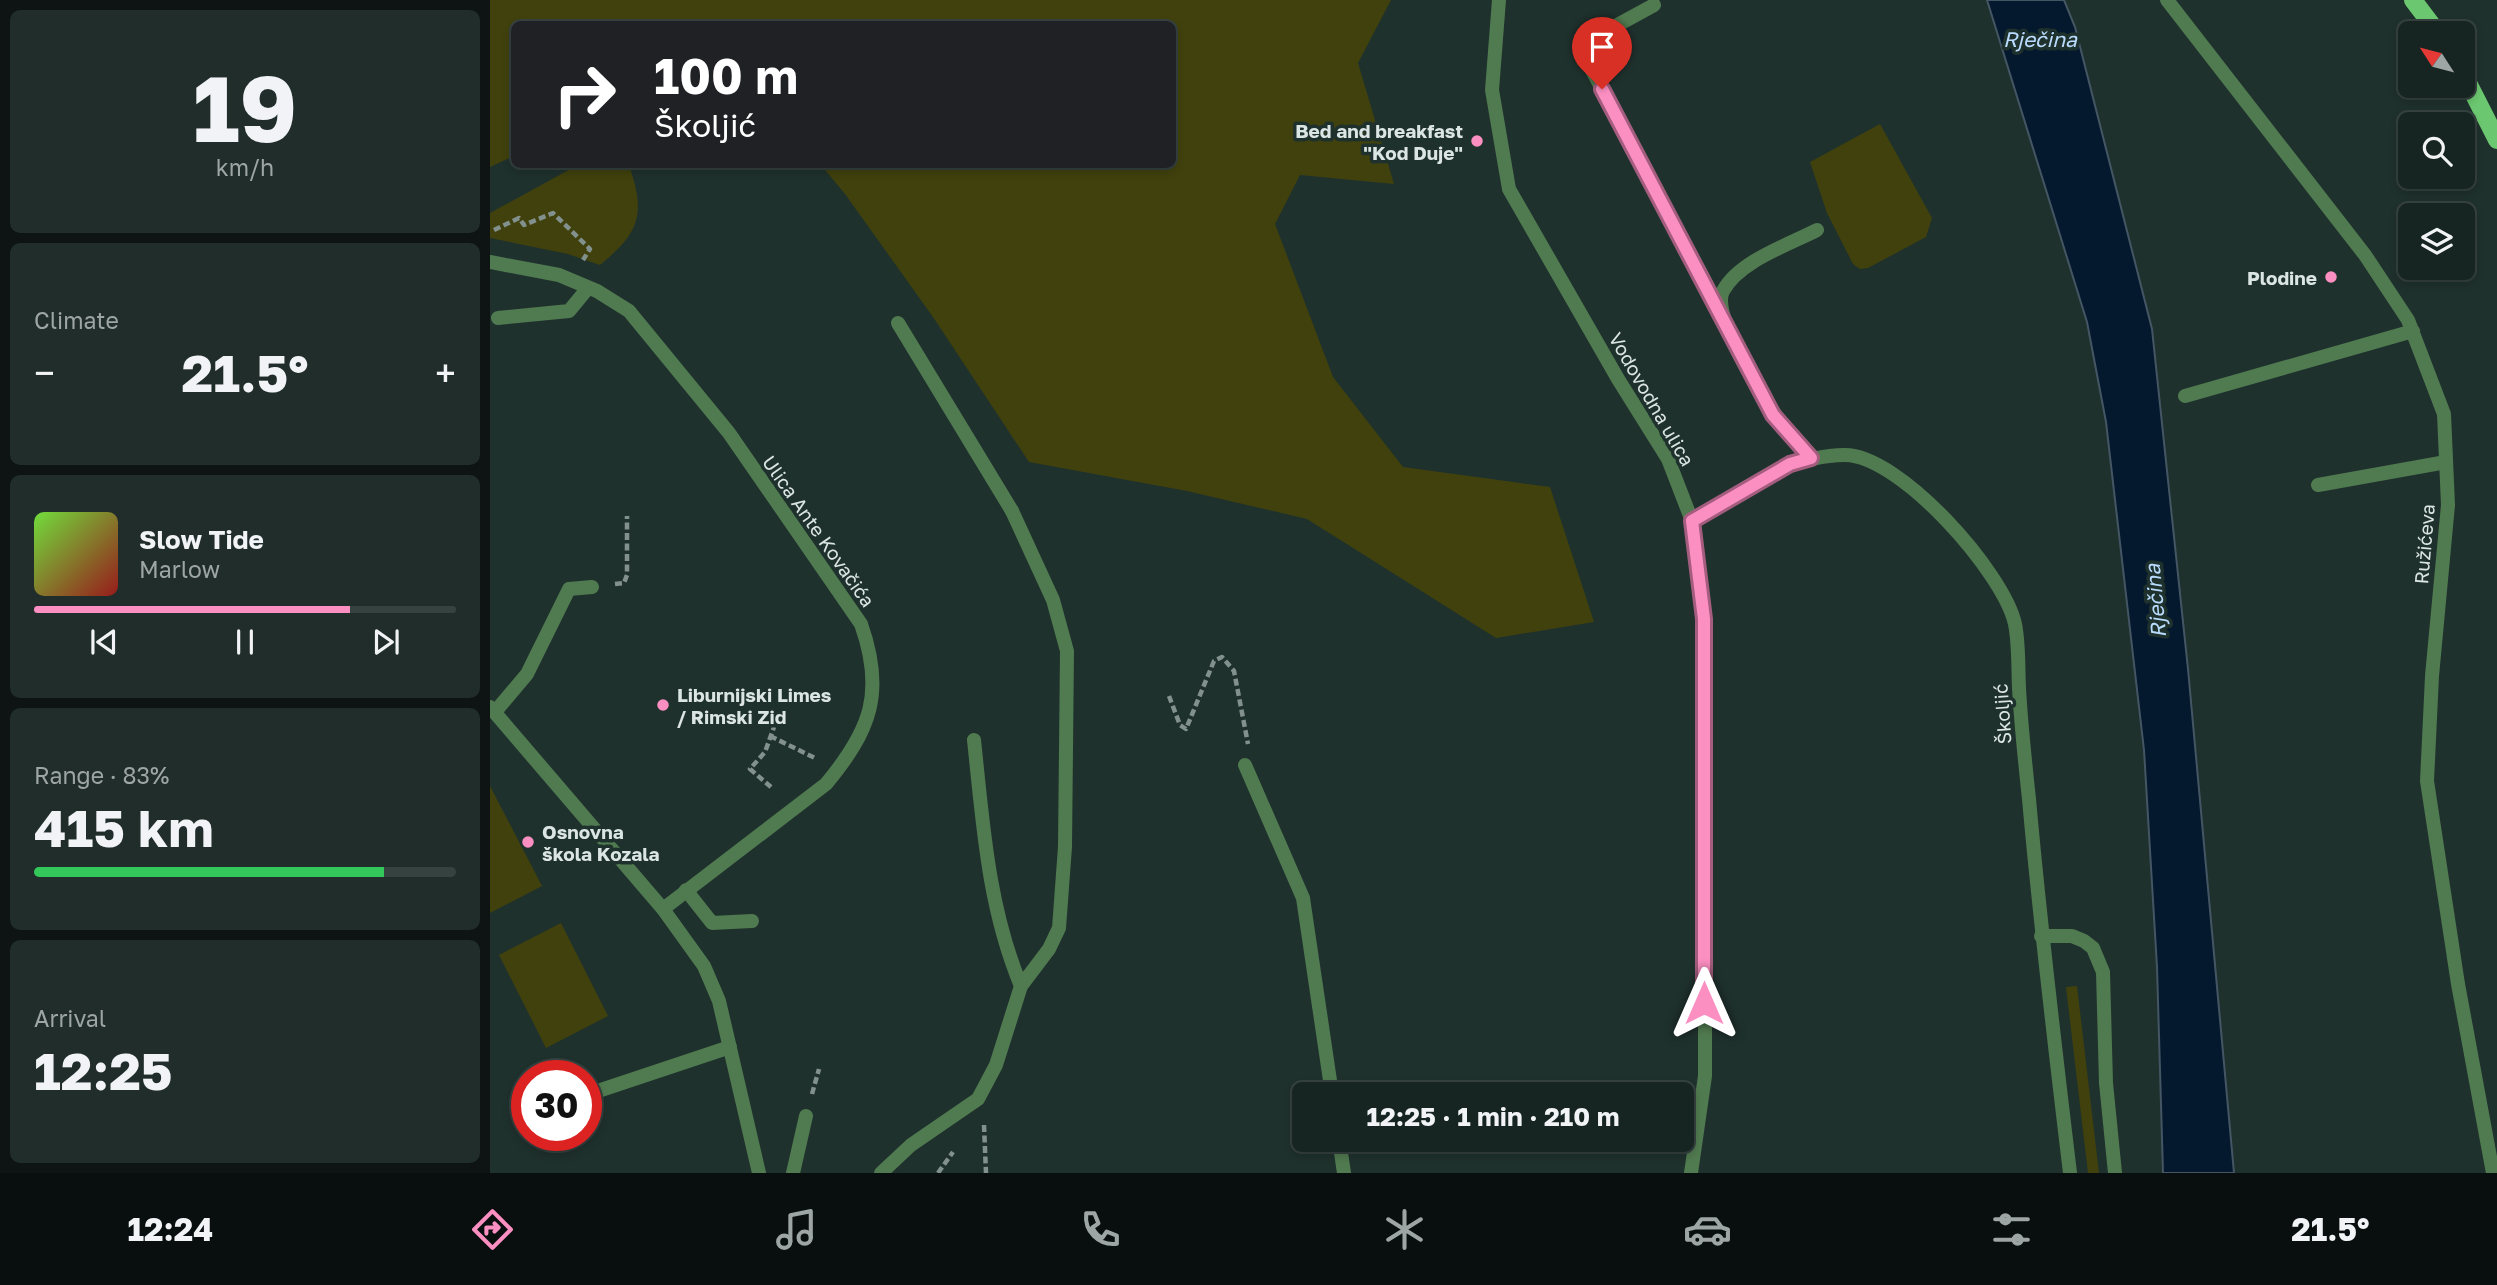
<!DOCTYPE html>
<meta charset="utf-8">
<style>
body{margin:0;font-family:"Golos Text",sans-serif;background:#202d2a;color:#f1f3f6;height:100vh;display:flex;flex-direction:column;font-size:26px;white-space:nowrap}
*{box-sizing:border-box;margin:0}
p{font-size:23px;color:#9ea5a5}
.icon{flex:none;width:38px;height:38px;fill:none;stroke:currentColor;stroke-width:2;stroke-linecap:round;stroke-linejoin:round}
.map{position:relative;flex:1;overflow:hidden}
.sheet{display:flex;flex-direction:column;gap:10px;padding:10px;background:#0d1413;width:490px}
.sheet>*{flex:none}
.banner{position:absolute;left:21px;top:21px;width:665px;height:147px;border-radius:10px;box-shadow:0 4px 10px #0003,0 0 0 2px #364240;background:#202124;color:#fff;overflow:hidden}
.needle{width:46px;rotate:306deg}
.controls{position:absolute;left:1908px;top:21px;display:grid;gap:14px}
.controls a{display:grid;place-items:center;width:77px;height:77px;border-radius:10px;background:#172522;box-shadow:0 4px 10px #0003,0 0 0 2px #364240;font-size:35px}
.speed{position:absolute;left:21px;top:1060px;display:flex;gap:14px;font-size:35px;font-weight:700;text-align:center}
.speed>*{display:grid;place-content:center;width:91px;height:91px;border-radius:50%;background:#172522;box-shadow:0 4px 10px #0003,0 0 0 2px #364240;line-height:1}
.speed .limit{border:10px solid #d22;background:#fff;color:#111}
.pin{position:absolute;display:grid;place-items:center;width:60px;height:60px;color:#fff;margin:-72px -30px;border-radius:50% 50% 50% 0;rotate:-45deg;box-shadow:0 0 7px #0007}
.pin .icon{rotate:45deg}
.me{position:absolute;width:77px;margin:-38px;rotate:0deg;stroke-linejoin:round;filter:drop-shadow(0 0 5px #0008)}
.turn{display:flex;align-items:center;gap:24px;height:147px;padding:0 28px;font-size:32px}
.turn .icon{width:91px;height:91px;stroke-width:2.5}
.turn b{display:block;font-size:49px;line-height:60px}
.big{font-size:52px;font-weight:700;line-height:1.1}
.sheet .tile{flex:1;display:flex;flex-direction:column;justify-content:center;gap:10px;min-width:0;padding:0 24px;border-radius:10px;background:#202d2a}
.sheet .dial{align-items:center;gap:0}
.dial b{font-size:91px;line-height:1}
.song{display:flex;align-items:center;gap:21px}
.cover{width:84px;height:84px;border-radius:10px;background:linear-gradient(135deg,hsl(100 70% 55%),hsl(0 70% 35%))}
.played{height:7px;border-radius:4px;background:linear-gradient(90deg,#fc8fc2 75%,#364240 75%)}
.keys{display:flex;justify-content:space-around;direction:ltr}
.heat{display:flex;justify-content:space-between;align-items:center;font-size:38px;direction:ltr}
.charge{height:10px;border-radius:5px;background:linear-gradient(90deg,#34c759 83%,#364240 0)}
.trip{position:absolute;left:802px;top:1082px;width:402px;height:70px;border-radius:10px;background:#172522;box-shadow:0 4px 10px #0003,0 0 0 2px #364240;font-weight:700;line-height:70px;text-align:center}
.menu{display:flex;height:112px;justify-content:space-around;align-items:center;background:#090f0e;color:#9ea5a5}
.menu .icon{width:49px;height:49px}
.menu .selected{color:#fc8fc2}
.menu b{font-size:32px;color:#f1f3f6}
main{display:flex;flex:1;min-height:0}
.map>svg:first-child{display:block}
.green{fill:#40410d}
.water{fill:#04192d;stroke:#445664;stroke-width:2}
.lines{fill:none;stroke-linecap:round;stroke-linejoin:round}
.path{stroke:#82918e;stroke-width:4.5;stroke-dasharray:7 3.5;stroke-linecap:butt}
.service{stroke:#507a50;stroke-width:14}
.minor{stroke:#507a50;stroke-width:14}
.primary{stroke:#6cc870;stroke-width:18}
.route-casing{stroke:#a45d7e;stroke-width:18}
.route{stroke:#fc8fc2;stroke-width:12}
.poi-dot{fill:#fc8fc2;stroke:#1f312d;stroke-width:2.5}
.labels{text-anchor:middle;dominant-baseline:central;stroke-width:7;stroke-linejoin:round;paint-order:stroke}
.poi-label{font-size:19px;font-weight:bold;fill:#dbe6e4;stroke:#1f312d;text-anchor:end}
.street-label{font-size:19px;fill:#dbe6e4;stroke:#1f312d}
.water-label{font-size:21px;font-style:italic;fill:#b9dbfd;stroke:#1f312d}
</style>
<main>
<section class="sheet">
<div class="tile dial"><b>19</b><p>km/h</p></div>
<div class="tile"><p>Climate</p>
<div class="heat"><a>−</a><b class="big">21.5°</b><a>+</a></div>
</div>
<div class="tile">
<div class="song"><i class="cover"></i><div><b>Slow Tide</b><p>Marlow</p></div></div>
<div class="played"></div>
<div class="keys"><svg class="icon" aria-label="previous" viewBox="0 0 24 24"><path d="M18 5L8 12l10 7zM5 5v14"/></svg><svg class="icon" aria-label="pause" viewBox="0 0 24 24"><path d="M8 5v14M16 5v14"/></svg><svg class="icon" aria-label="next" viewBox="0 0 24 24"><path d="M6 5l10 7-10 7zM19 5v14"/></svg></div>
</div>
<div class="tile"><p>Range · 83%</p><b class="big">415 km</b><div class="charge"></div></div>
<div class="tile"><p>Arrival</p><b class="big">12:25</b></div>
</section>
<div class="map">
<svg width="2007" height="1173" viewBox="0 0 2007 1173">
<rect width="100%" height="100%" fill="#1f312d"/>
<!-- green -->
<g class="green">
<polygon points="0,0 901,0 868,63 904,184 810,175 785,224 843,377 913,467 1060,487 1104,622 1006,638 817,519 697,491 539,462 443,317 355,194 331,165 682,164 682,24 24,24 24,156 0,167"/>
<polygon points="1390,124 1442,218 1436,237 1378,268 1370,269 1363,264 1337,213 1320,162"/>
<path d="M 139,165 C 156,214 150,232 110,265 L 78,254 L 0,238 L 0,213 L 84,167 Z"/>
<polygon points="0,786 52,886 0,913"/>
<polygon points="71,923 118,1016 56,1048 9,955"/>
<polygon points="1587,986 1609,1173 1598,1173 1576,987"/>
</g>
<!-- water -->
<polygon class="water" points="1497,0 1574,0 1585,27 1662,329 1698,669 1744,1173 1673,1173 1667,967 1654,750 1616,422 1597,322"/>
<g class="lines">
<!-- path -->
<g class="path">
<polyline points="4,230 29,218 34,225 63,213 100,249 93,260"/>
<polyline points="125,584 134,583 137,575 137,516"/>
<polyline points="679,696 690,725 696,729 724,661 732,657 744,671 758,744"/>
<polyline points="280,736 325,758"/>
<polyline points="281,787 260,769 275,752 284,727"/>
<polyline points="322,1094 329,1069"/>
<polyline points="494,1125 496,1173"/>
<polyline points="448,1173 463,1152"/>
</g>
<!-- service -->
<g class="service">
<polyline points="1164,5 1089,46 1232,313"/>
<polyline points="8,318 79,311 98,288"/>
<polyline points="408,323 522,511"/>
<polyline points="1695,396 1923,331"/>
<path d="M 1321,458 C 1296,438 1218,320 1233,291 C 1249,261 1298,245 1327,230"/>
<polyline points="1828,485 1956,462"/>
<path d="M 1202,521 C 1250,493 1297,455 1355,455 C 1410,455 1514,573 1525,624 C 1529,644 1528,667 1529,688 C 1531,725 1535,762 1539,799 C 1550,924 1565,1048 1580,1173"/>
<polyline points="5,712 37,674 79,589 102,587"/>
<path d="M 484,740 C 493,824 498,907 531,986"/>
<polyline points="196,890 222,923 262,921"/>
<polyline points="1551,936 1582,936 1594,941 1603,948 1613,972 1616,1083 1625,1173"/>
<polyline points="96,1095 240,1047"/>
<polyline points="303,1173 316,1116"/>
</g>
<!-- minor -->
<g class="minor">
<polyline points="1009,0 1002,90 1019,189 1128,379 1178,459 1202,521 1214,619 1215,695 1215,1076 1201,1173"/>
<polyline points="1677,0 1875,255 1918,320 1954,414 1958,505 1942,676 1937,781 1968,984 2003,1173"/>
<path d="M 0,262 L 69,275 L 107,291 L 139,311 L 239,433 L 371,624 C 395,692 381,730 336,784 L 173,909"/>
<polyline points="0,707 173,909 214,966 229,1001 269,1173"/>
<polyline points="755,765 813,898 842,1094"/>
<polyline points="849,1139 854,1173"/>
<polyline points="391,1173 421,1145 488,1099 506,1065 531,986 559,949 569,928 575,847 577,651 563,600 522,511"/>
</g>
<!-- primary -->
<g class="primary">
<polyline points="1923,0 1948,33"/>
<polyline points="1972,71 2007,140"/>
</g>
</g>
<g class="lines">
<defs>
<polyline id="route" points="1112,89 1283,415 1321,458 1300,464 1202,521 1214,619 1214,1003"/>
</defs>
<!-- route casing -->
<use href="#route" class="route-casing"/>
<!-- route -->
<use href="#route" class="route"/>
</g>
<!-- markers -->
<g class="poi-dot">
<circle cx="987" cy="141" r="7"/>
<circle cx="1841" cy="277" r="7"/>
<circle cx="173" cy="705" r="7"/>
<circle cx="38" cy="842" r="7"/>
</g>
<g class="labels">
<!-- poi labels -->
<g class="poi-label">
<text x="973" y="130">Bed and breakfast<tspan x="973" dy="22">"Kod Duje"</tspan></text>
<text x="1827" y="277">Plodine</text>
<text x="187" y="694" text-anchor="start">Liburnijski Limes<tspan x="187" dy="22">/ Rimski Zid</tspan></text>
<text x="52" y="831" text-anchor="start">Osnovna<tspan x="52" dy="22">škola Kozala</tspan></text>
</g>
<!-- street labels -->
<g class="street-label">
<text transform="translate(1162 399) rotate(60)">Vodovodna ulica</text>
<text transform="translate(329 531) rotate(55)">Ulica Ante Kovačića</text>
<text transform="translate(1934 544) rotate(-85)">Ružićeva</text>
<text transform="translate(1512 714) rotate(-94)">Školjić</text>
</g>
<!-- water labels -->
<g class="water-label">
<text x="1550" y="39">Rječina</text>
<text transform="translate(1665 601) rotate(-95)">Rječina</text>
</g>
</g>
</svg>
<div class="controls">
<a><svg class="needle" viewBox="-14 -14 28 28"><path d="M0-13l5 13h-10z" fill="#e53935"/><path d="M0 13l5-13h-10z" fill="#9ea5a5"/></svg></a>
<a><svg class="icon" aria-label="search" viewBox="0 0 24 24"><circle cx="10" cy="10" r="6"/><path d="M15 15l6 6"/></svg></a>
<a><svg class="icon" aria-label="layers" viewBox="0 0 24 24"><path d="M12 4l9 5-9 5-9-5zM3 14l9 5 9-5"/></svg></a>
</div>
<div class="speed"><div class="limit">30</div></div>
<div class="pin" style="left:1112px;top:89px;background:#d93025"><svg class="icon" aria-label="arrive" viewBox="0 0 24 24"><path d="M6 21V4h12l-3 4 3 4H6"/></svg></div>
<svg class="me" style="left:1214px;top:1003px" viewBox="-20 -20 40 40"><path d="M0-17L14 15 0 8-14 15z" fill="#fc8fc2" stroke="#fff" stroke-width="4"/></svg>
<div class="trip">12:25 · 1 min · 210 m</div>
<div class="banner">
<div class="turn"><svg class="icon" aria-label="right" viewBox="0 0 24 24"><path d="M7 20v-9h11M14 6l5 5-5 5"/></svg><div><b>100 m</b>Školjić</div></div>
</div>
</div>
</main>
<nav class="menu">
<b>12:24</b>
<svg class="icon selected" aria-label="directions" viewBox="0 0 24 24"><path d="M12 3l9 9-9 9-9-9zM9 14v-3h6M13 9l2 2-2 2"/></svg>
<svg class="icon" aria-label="music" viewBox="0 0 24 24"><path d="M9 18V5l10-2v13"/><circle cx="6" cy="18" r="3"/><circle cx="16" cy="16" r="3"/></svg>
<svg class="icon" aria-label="phone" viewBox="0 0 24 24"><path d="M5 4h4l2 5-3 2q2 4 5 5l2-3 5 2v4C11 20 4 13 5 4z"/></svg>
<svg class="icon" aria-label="climate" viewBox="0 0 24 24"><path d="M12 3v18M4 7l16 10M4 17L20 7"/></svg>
<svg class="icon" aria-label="car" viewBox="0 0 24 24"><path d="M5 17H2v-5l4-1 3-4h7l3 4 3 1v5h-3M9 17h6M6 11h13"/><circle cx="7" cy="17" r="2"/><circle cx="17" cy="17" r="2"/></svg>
<svg class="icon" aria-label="filters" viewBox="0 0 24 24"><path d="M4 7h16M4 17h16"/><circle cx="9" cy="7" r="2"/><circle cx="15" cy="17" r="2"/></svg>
<b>21.5°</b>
</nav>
